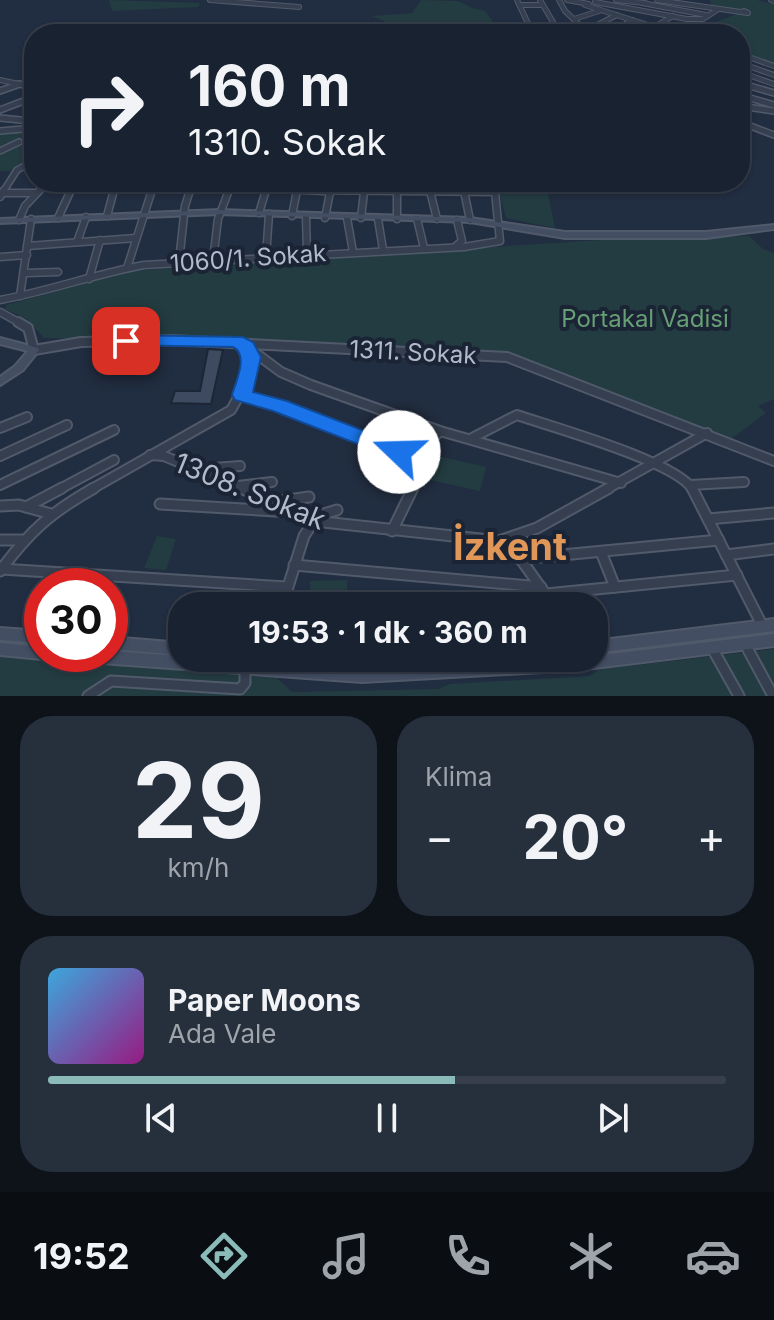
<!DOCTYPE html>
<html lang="tr">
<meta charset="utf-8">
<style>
body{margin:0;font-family:Inter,sans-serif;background:#262f3c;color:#f1f3f6;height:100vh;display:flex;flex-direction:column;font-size:30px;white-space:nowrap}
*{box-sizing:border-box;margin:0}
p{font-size:26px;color:#9fa4ab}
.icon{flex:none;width:44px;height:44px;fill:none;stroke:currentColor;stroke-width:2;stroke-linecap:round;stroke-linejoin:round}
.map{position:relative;height:696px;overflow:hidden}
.sheet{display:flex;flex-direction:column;gap:20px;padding:20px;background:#0e131a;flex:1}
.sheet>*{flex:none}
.guide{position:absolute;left:24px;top:24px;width:726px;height:168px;border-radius:32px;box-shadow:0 2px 6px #0004,0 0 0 2px #373f4c;background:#192230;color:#f1f3f6;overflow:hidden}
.speed{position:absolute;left:24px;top:568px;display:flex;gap:16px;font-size:40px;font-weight:700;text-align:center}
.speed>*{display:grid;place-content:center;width:104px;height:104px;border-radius:50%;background:#192230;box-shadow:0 2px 6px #0004,0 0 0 2px #373f4c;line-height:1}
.speed .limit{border:12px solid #d22;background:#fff;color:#111}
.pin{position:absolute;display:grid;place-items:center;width:68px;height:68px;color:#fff;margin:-34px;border-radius:16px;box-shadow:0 4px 12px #0006}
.me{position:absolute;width:88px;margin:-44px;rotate:291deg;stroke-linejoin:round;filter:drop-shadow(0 0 6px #0008)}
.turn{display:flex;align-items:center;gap:28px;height:168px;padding:0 32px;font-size:36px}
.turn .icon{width:104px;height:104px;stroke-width:2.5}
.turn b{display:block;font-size:56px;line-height:68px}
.big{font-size:60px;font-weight:700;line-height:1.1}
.sheet .widget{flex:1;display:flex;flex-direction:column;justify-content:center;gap:12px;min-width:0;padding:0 28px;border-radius:32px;background:#262f3c}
.sheet .dial{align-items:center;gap:0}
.dial b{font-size:104px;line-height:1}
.song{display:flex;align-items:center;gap:24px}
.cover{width:96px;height:96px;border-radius:12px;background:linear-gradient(135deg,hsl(200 70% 55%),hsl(310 70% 35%))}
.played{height:8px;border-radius:4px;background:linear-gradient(90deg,#8bbbb9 60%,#373f4c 60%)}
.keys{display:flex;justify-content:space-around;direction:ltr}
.heat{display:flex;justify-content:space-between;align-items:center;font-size:44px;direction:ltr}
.sheet .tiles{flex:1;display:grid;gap:20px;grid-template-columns:1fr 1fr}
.widget:last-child{grid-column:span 2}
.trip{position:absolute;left:168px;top:592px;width:440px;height:80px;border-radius:32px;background:#192230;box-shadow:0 2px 6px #0004,0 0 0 2px #373f4c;font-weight:700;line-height:80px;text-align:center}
.tabs{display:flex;height:128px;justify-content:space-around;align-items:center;background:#0a0e13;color:#9fa4ab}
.tabs .icon{width:56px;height:56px}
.tabs .selected{color:#8bbbb9}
.tabs b{font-size:36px;color:#f1f3f6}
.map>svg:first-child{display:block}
.green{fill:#233c41}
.building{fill:#3d4a60;stroke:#1d2636;stroke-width:2}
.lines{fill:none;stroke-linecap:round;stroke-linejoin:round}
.street-far4-casing{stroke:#515a6a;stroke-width:6}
.street-far3-casing{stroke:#515a6a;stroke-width:8}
.street-far2-casing{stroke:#515a6a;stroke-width:9}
.street-far1-casing{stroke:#515a6a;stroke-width:12}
.street-casing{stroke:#515a6a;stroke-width:13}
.secondary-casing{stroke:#515a6a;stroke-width:4}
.street-far4{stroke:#353f4f;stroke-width:4}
.street-far3{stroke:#353f4f;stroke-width:5}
.street-far2{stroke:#353f4f;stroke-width:6}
.street-far1{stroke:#353f4f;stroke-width:8}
.street{stroke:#353f4f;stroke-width:9}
.secondary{fill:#434e63;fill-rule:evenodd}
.route{fill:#1a73e8;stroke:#114b97;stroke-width:2}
.labels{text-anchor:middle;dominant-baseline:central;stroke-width:8;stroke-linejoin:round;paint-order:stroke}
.street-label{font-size:24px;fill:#b1bacb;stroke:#1b2434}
.park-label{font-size:24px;fill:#669e75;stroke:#1b2434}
.near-street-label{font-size:28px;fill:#b1bacb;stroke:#1b2434}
.near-district-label{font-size:38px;font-weight:bold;fill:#e09757;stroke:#1b2434}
</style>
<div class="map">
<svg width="774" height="696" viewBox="0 0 774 696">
<rect width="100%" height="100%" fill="#212d40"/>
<!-- green -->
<g class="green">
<polygon points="109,0 200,3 198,7 112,11"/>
<polygon points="421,0 458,1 472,8 485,11 502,34 401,34 393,25 372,16 412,13"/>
<polygon points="710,0 757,0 774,4 774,64 740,53 740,34 707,34 696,23 716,22 737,14 712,6"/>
<polygon points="34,129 34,158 15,166 10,171 0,171 0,133"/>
<polygon points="498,188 547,189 555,228 506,218"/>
<polygon points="749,236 763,249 774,253 774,399 758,406 766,413 731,439 517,357 164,338 44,338 27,319 5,309 6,305 130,271 616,239"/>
<polygon points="438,456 486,467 480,491 430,480"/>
<polygon points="157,536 176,539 166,570 144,568"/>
<polygon points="347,580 347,599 310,599 310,581"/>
<polygon points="774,649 774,696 0,696 0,656 277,678 292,692 438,689 450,684 590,676 598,670 611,668"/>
</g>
<!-- building -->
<polygon class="building" points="208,349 223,350 211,404 171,403 175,391 200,391"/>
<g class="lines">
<defs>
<g id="street-far4">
<polyline points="210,0 299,7"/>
<polyline points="517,0 533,34"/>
<polyline points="540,0 560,34"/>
<polyline points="559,0 565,11 589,34"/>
<polyline points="567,0 589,4"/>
<polyline points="616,0 645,3"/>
<polyline points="657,0 748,13 744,11"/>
<polyline points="771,0 774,1"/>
<polyline points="595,2 687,19 703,19 717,10"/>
<polyline points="642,3 706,15"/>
<polyline points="588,4 585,5 654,27 662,34"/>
<polyline points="520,5 542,5"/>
<polyline points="574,19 599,11"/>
<polyline points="531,26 555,25"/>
<polyline points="655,27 697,26"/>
<polyline points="615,30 634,34"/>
<polyline points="586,34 591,28 617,15"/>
<polyline points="609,34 632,20"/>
<polyline points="642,34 673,16"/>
<polyline points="740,54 774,66"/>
<polyline points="740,63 774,75"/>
<polyline points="740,72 774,84"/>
<polyline points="0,80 28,86"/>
<polyline points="740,83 750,86"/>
</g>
<g id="street-far3">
<polyline points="19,84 34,87"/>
<polyline points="743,84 774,93"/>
<polyline points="0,91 17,85"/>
<polyline points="740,95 774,105"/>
<polyline points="740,106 774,111"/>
<polyline points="0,110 34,97"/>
<polyline points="0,118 31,121"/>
<polyline points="740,122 774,135"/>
<polyline points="0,131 34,128"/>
<polyline points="0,151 19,142"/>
<polyline points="198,182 328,192"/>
<polyline points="71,189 113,188"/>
<polyline points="3,192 17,170 34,161"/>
<polyline points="38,192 47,182"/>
<polyline points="70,192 75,182"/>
<polyline points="113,192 116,182"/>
<polyline points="152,192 155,182"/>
<polyline points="190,192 193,182"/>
<polyline points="228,192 231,185"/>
<polyline points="266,192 267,188"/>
</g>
<g id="street-far2">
<polyline points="397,191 397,219"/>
<polyline points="430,191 437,219"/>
<polyline points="464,191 470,220"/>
<polyline points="2,193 35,193"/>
<polyline points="0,197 4,190"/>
<polyline points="259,213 266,190"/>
<polyline points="107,216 114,190"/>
<polyline points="292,216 297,190"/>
<polyline points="306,217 307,254"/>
<polyline points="58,218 71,190"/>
<polyline points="325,218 330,192"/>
<polyline points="347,218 353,252"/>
<polyline points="361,218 364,192"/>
<polyline points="378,219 383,250"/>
<polyline points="417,219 424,248"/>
<polyline points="19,220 25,206 40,190"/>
<polyline points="457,220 462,241 457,245"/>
<polyline points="77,242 86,217"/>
<polyline points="27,246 136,238"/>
<polyline points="0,257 27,255"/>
<polyline points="266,257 269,214"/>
<polyline points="213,260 218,219 229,190"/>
<polyline points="179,262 185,206 190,190"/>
<polyline points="127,268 152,190"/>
<polyline points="26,273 58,272"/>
<polyline points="89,279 100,240"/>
<polyline points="20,296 31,219"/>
<path d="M 0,300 C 49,291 95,274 144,265 L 464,247 L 500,241 L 495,192 L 302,190"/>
<polyline points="0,312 22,324"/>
</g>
<g id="street-far1">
<polyline points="18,322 28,328 34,350 81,342 172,340 507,357 774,461"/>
<polyline points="246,346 281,372 311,385 440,431 621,483"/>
<polyline points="242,395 280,406 423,461 412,490"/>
<polyline points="0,428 27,417"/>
<path d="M 470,439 L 517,415 C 552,427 678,462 693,490"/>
<polyline points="150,455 164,456 245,490"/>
<polyline points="0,456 67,425"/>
<polyline points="423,461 432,439 440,431"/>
<polyline points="201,469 240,466"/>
<polyline points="0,485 114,430"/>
<polyline points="690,485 744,482"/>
<polyline points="238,486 272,482"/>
<polyline points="58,490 114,460"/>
<polyline points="90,490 231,410 248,380 250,363 247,347"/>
<polyline points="605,490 707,433"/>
</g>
<g id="street">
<polyline points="241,488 314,521 499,541 537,528 609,488"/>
<polyline points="692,488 763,627"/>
<polyline points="274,502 309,497"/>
<polyline points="160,504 291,512"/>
<polyline points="0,506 19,505 51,514"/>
<polyline points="26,507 62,488"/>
<polyline points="708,519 774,513"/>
<polyline points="392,531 413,488"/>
<polyline points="0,540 22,540"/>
<polyline points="502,541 522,561 554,606"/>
<polyline points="601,552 615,587"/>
<polyline points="726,555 774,549"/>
<polyline points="520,559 719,540"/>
<polyline points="294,565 541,587"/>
<polyline points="1,569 287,587"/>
<path d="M 0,571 C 30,531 50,513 94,488"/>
<polyline points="546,594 737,575"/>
<polyline points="282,606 304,536 317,516 337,510"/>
<polyline points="745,644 773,696"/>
<polyline points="712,648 739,696"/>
<polyline points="88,696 111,681 240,689 245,683 245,668"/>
</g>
<g id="secondary">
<polygon points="220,210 470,218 565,232 706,232 774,225 774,229 706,238 565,238 470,222 220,214 0,223 0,219"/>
<polygon points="0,338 38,348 39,350 23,370 0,385 0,377 15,366 28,351 0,344"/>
<polygon points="774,619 774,631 594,653 594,641"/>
<polygon points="0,628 42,631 42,643 0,640"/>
<polygon points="774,634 774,646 578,670 362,682 60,660 55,658 53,654 110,654 110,651 182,656 182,658 210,658 362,668 594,658 594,656"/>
<polygon points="110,637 182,643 182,655 110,649"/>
<polygon points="0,643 42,647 42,654 49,654 47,657 42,659 0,655"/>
</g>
</defs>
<!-- street-far4 casing -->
<use href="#street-far4" class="street-far4-casing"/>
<!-- street-far3 casing -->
<use href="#street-far3" class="street-far3-casing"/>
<!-- street-far2 casing -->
<use href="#street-far2" class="street-far2-casing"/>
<!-- street-far1 casing -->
<use href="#street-far1" class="street-far1-casing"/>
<!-- street casing -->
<use href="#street" class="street-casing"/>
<!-- secondary casing -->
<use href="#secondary" class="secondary-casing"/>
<!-- street-far4 -->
<use href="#street-far4" class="street-far4"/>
<!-- street-far3 -->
<use href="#street-far3" class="street-far3"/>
<!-- street-far2 -->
<use href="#street-far2" class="street-far2"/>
<!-- street-far1 -->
<use href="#street-far1" class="street-far1"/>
<!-- street -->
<use href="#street" class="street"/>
<!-- secondary -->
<use href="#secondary" class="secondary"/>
</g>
<!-- route -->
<path class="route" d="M 126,335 L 243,337 L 253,342 L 261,357 L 253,392 L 287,401 L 406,447 L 409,452 L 406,457 L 391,457 L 273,411 L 235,400 L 232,395 C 236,381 249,355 233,347 L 120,345 L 117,341 L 120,337 Z"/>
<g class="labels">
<!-- street labels -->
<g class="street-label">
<text transform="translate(248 258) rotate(-4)">1060/1. Sokak</text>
<text transform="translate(413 352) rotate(3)">1311. Sokak</text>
</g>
<!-- park labels -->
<g class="park-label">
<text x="645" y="318">Portakal Vadisi</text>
</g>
<!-- near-street labels -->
<g class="near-street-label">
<text transform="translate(250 491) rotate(22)">1308. Sokak</text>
</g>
<!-- near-district labels -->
<g class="near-district-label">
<text x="510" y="546">İzkent</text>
</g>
</g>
</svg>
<div class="speed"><div class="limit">30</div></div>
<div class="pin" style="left:126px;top:341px;background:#d93025"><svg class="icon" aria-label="arrive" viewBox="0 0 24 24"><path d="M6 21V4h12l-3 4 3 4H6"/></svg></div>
<svg class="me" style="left:399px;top:452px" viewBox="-20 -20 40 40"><circle r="19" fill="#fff"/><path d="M0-13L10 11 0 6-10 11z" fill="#1a73e8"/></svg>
<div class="trip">19:53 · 1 dk · 360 m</div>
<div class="guide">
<div class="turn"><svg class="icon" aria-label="right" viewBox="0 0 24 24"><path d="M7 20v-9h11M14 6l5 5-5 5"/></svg><div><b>160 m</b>1310. Sokak</div></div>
</div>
</div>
<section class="sheet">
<div class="tiles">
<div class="widget dial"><b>29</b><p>km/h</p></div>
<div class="widget"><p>Klima</p>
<div class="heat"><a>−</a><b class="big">20°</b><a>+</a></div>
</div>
<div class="widget">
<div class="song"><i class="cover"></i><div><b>Paper Moons</b><p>Ada Vale</p></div></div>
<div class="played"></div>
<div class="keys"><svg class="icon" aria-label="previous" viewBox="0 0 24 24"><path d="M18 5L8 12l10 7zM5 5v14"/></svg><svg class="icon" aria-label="pause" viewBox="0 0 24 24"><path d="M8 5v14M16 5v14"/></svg><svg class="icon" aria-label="next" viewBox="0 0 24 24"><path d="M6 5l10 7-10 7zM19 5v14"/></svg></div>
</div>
</div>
</section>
<nav class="tabs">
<b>19:52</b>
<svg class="icon selected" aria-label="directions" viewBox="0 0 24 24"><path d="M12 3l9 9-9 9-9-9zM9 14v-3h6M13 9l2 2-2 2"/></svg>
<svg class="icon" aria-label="music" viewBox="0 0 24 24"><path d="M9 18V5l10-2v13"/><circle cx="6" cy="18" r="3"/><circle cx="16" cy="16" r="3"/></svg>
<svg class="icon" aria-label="phone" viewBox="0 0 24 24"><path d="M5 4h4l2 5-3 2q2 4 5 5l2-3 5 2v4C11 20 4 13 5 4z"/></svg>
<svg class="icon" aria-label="climate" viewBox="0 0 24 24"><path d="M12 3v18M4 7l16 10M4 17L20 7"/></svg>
<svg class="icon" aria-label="car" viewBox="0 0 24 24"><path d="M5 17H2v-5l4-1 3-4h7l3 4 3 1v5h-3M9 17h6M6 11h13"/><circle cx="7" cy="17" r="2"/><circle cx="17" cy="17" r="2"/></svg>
</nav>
